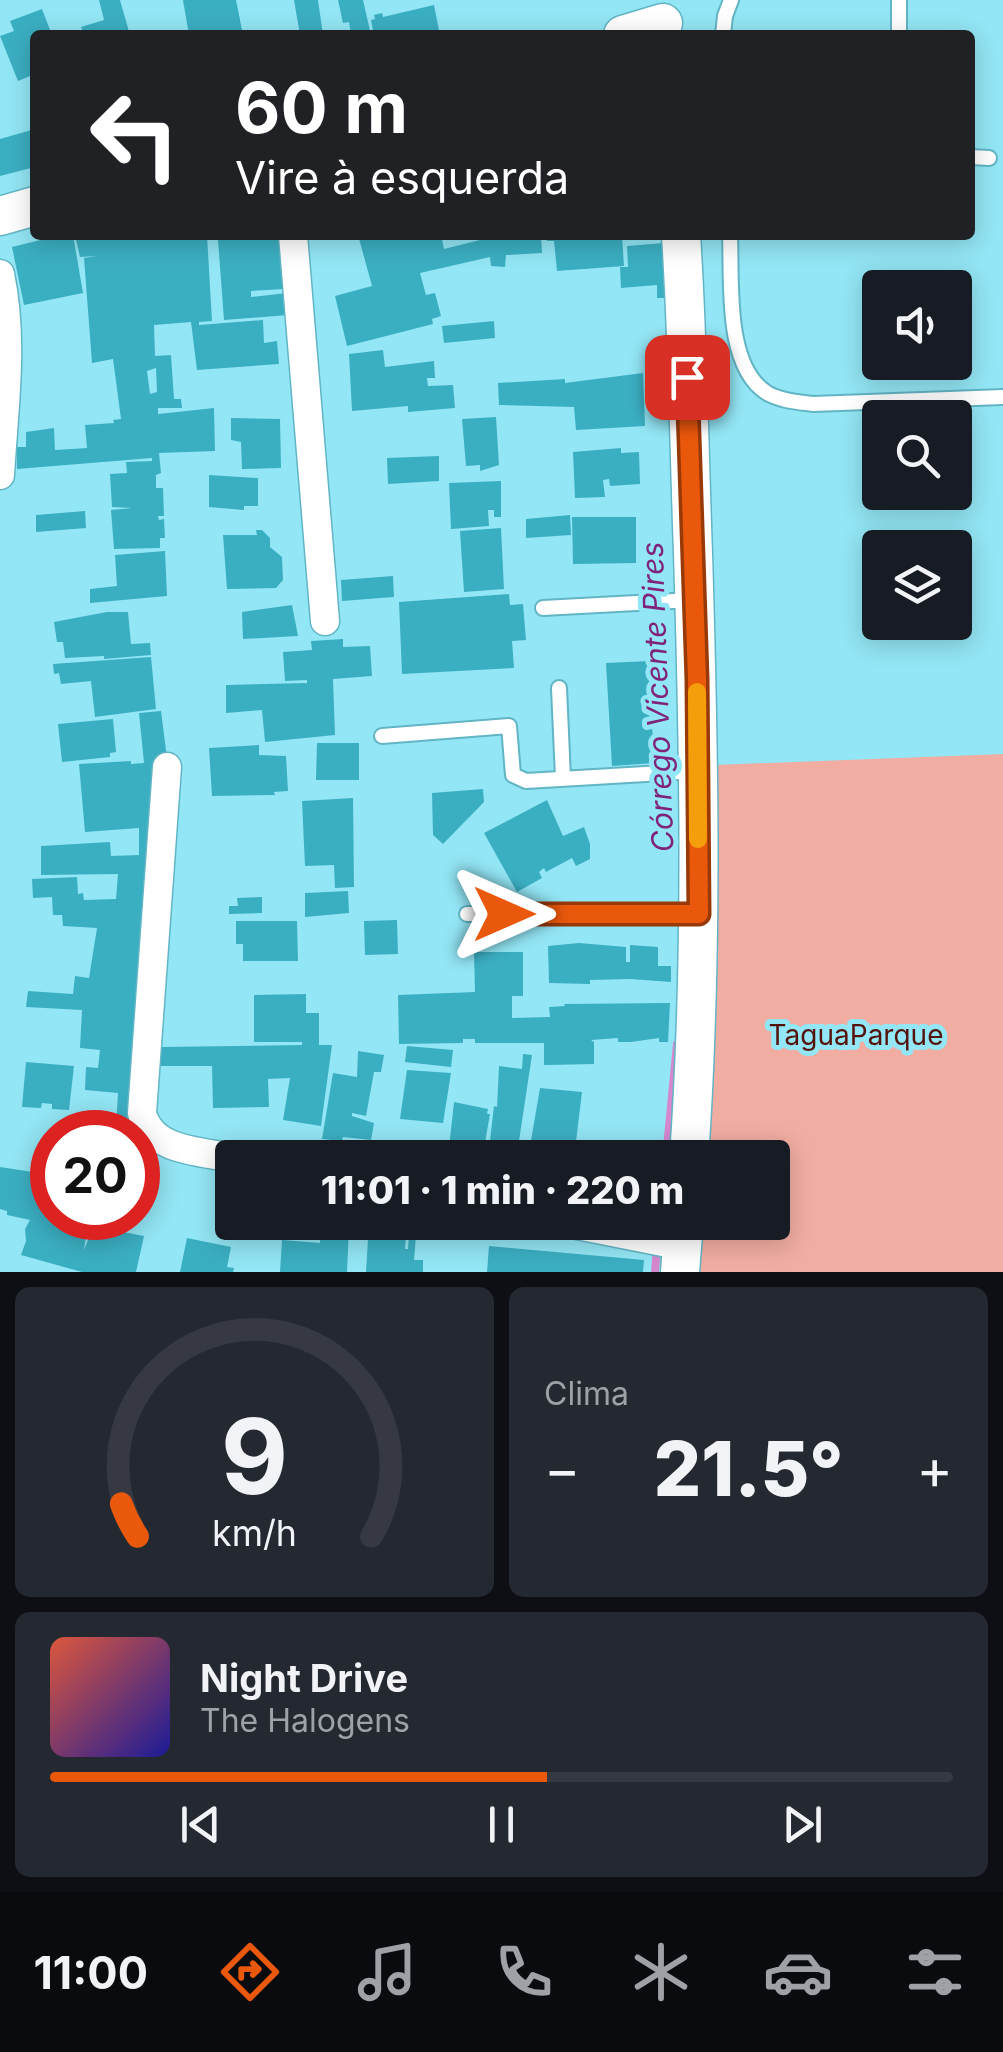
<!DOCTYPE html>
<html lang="pt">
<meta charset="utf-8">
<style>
body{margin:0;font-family:Inter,sans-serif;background:#242831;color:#f1f3f6;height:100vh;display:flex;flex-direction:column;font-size:38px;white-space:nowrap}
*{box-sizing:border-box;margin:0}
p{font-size:32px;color:#9ea1a6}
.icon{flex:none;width:55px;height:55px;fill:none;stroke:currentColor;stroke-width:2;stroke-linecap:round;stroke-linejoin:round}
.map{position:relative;height:1272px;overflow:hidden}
.side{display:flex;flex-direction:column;gap:15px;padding:15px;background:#0d0f14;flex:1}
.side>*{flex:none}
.hud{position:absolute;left:30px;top:30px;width:945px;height:210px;border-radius:10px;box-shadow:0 5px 25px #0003;background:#202124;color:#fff;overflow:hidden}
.buttons{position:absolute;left:862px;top:270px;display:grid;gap:20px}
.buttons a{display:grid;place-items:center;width:110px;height:110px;border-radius:10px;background:#171b24;box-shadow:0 5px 25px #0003;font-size:50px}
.speed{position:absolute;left:30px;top:1110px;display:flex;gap:20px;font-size:50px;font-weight:700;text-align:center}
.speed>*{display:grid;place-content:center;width:130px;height:130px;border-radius:50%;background:#171b24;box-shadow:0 5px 25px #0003;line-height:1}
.speed .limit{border:15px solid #d22;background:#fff;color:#111}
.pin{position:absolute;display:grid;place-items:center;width:85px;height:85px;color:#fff;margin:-42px;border-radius:20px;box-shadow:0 5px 15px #0006}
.me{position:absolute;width:110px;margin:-55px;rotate:90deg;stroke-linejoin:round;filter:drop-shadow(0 0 8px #0008)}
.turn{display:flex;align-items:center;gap:35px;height:210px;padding:0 40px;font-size:45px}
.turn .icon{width:130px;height:130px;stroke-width:2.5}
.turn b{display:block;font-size:70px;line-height:85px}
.big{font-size:75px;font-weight:800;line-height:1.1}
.side .card{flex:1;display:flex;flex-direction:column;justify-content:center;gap:15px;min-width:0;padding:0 35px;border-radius:15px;background:#242831}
.side .dial{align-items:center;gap:0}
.dial svg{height:260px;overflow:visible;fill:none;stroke:#363941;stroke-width:7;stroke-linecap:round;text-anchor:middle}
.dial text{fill:#f1f3f6;stroke:none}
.song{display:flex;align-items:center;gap:30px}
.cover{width:120px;height:120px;border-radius:15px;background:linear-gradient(135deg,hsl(10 70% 55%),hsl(240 70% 35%))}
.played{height:10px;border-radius:5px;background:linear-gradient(90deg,#ea580c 55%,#363941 55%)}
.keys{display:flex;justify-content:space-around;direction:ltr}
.heat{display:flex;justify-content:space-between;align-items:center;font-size:55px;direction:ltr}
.side .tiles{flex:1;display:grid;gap:15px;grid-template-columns:1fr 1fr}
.card:last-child{grid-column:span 2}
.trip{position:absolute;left:215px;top:1140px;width:575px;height:100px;border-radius:10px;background:#171b24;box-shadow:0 5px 25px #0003;font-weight:800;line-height:100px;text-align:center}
.menu{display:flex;height:160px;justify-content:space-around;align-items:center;background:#090b0e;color:#9ea1a6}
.menu .icon{width:70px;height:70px}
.menu .current{color:#ea580c}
.menu b{font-size:45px;color:#f1f3f6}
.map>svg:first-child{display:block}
.green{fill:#f1ada1}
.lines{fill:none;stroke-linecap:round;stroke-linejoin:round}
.stream{stroke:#d688ce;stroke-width:8}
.building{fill:#3bafc2;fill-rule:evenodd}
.lane-casing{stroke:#62b5c4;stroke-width:18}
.street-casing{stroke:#62b5c4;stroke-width:31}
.secondary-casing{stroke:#62b5c4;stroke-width:41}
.lane{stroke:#fff;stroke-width:14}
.street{stroke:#fff;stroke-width:28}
.secondary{stroke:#fff;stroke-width:38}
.route-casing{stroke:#983908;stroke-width:25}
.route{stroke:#ea580c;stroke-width:18}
.slow{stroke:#f59e0b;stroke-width:18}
.labels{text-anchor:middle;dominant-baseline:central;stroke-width:10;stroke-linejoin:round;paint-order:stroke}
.park-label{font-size:28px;fill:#53130c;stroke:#93e6f5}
.water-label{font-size:30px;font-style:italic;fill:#7f247a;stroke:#93e6f5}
</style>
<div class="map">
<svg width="1003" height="1272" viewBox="0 0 1003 1272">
<rect width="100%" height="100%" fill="#93e6f5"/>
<!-- green -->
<polygon class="green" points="1003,754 1003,1272 697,1272 700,1223 772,1222 772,1158 704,1157 714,765"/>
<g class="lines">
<!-- stream -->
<g class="stream">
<polyline points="666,1158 677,1044"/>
<polyline points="655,1272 657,1247"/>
</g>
</g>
<!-- building -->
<g class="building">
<polygon points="99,0 120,0 130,35 84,35 81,27 104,20"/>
<polygon points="183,0 236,0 243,35 189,35"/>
<polygon points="294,0 318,0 323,35 300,35"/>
<polygon points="338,0 363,0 371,35 351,35 349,22 343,23"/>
<polygon points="434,5 440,35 374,35 371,20 375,19 374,15 382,13 383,17"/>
<polygon points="42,9 52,35 35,35 35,74 18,81 0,36 14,31 10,21"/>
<polygon points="35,129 35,167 0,176 0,139"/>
<polygon points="61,235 73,235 83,293 24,305 12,247"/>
<path d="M 75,235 L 207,235 L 212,321 L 199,322 L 199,325 L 263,320 L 264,343 L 277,341 L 279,364 L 197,370 L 191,322 L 154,325 L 155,356 L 171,355 L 174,399 L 181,399 L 182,408 L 158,408 L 158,414 L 214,408 L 215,451 L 159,453 L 161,473 L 156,475 L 156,488 L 163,488 L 164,516 L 158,516 L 159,520 L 164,519 L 165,538 L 160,538 L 160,548 L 114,549 L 111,510 L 132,508 L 112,507 L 110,474 L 127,473 L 126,462 L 152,461 L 152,458 L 17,469 L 17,447 L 26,447 L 26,432 L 54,428 L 55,450 L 87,448 L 85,425 L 114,423 L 113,420 L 121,419 L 113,359 L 92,363 L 84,258 L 96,256 L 80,257 ZM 156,368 L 157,392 L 150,394 L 147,371 Z"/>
<polygon points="220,235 280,236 284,289 251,291 251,297 287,293 288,315 224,320 218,240"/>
<polygon points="358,235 441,235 444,249 488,238 506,239 506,235 541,235 542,253 506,255 505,267 491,266 490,257 420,273 426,295 435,293 441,316 432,319 433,324 347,346 335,296 372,286"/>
<polygon points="547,235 622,235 624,266 557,271 554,241 547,241"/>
<polygon points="664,243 668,298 657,298 657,285 621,288 620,267 628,267 627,246"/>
<polygon points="494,321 495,338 444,343 442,326"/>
<polygon points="383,350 385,367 434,361 435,378 427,378 428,386 453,385 455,408 408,412 408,406 352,411 349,354"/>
<polygon points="643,373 645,426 576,430 574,407 499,405 498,383 565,379 565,383"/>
<polygon points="496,417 499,465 480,471 480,465 466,466 462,419"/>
<polygon points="231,418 280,419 281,468 242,469 241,442 231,440"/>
<polygon points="621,448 621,453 639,452 640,484 610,486 609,479 603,480 605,497 575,498 573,452"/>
<polygon points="439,456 439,481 388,484 387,458"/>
<polygon points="209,475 258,478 258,506 244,506 244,510 209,507"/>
<polygon points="501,481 501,517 494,517 494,510 488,510 489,526 451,529 449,483"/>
<polygon points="85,511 86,528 36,532 36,515"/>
<polygon points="570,515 571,535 526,538 526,519"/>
<polygon points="572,517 636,517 636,563 573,564"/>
<polygon points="501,528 504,589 464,592 460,531"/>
<polygon points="256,530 262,530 270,538 270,547 282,557 283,580 276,588 227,589 223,535 257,535"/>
<polygon points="165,551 167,596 90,603 90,589 117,586 115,555"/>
<polygon points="393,576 394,597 342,601 341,580"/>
<polygon points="509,594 510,605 523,604 526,640 512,641 514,668 402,674 399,602"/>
<polygon points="292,605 298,636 243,639 242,612"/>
<polygon points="107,612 128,612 131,644 150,643 151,655 104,659 104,656 65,658 63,642 57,642 54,622"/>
<polygon points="343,639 343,647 370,646 372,676 333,679 335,735 265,742 262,710 226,713 226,685 307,683 307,680 285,681 283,652 312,650 311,641"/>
<polygon points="151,657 156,709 95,717 91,681 61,684 59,673 54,674 53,664"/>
<polygon points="649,661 654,763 612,766 606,663"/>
<polygon points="161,711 168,766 139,1073 130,1132 116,1129 118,1093 85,1090 86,1067 98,1068 100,1050 80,1048 82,1010 26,1007 28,991 73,994 75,976 89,978 97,928 63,926 62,915 53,915 52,897 33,898 32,879 77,877 78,894 83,893 84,900 116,899 118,874 41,875 41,846 110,842 111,856 139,855 139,828 85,832 79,764 131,761 131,764 144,763 139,713"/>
<polygon points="113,719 116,752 110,753 110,757 62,762 58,724"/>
<polygon points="317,743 359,743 359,780 316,780"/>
<polygon points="259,745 259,755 286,756 288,791 274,792 275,795 212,796 209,748"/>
<polygon points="483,789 484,802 443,844 433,835 432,793"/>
<polygon points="353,798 354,887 335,888 334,865 305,866 302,801"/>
<polygon points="547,800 563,836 584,827 590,844 590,859 576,866 572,858 546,872 544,868 539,872 542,878 517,892 484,833"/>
<polygon points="348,891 349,913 305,917 305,893"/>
<polygon points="262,897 262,913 229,914 229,906 238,906 237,898"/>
<polygon points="397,920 398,954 365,955 364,921"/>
<polygon points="236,921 297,921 298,961 243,961 243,944 236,944"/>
<polygon points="579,943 626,947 626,962 630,962 630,945 658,947 658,966 671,966 671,982 630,979 590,980 590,984 549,983 548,946"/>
<polygon points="474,952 523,952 523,996 512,996 512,1018 550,1017 549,1007 565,1006 564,1004 670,1003 668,1042 659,1042 659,1038 631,1042 618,1042 618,1038 591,1040 594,1042 594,1064 548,1065 544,1065 544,1043 475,1043 475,1039 463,1039 463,1043 399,1044 398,995 475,992"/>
<polygon points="306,994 306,1013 319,1013 319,1045 332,1045 321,1126 283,1120 290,1078 268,1079 269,1107 213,1108 212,1066 160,1066 162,1047 302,1045 302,1042 254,1042 254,995"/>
<polygon points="407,1046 453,1050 451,1067 405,1062"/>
<polygon points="358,1051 384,1055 381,1072 374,1072 366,1116 352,1113 352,1116 374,1123 371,1140 343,1137 342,1141 322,1139 333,1073 357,1077"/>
<polygon points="523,1054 532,1055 517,1154 520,1158 488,1158 494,1106 497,1107 499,1066 522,1069"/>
<polygon points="26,1062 74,1066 69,1110 52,1109 52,1104 42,1103 41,1108 22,1107"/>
<polygon points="407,1070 451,1073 443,1123 400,1119"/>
<polygon points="540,1088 582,1092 574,1158 528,1158"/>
<polygon points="454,1102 488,1109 487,1114 490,1114 483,1154 449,1148"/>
<polygon points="0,1167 52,1175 50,1203 52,1204 52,1218 94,1218 93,1223 88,1222 84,1250 90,1235 100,1236 102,1228 144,1236 136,1272 82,1272 21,1255 26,1241 25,1229 30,1220 7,1215 7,1211 0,1209"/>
<polygon points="273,1222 306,1222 305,1232 272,1229"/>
<polygon points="395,1222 407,1222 405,1249 408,1249 409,1235 416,1236 414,1260 423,1260 423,1272 366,1272 368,1239 375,1233 395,1235"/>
<polygon points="337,1226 349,1227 347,1272 280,1272 282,1240 320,1243 320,1235 336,1236"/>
<polygon points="187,1238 231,1247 227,1267 234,1268 233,1272 180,1272"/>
<polygon points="489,1246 644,1260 643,1272 487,1272"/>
</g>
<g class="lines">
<defs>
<g id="lane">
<polyline points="723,35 725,16 731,0"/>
<polyline points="899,35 899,0"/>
<polyline points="970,157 989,158"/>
<path d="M 730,235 C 732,280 724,366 767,393 C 781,401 798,402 813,404 L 1003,397"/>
<polyline points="543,608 692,600"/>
<polyline points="559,688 563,778"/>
<polyline points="382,736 509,726 513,775 526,781 697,771"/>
<polyline points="467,914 698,915"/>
</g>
<g id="street">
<polyline points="293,235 325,621"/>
<path d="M 0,274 C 14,341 4,407 0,475"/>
<path d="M 167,767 L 142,1113 C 151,1152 201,1151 233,1158"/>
<polyline points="562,1222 683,1246"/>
</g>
<g id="secondary">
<polyline points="623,35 663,23"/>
<polyline points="0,216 35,206"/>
<path d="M 681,235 C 688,341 689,447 693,553 C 699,754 703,956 689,1158"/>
<polyline points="680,1272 684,1222"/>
</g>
</defs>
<!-- lane casing -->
<use href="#lane" class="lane-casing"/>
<!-- street casing -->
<use href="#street" class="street-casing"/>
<!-- secondary casing -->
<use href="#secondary" class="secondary-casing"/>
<!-- lane -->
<use href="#lane" class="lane"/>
<!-- street -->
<use href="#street" class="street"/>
<!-- secondary -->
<use href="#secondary" class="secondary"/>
</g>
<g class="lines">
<defs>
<polyline id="route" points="504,914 699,914 697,679 687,377"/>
</defs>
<!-- route casing -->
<use href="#route" class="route-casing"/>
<!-- route -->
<use href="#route" class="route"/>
<!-- slow -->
<polyline class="slow" points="697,692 698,839"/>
</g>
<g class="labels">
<!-- park labels -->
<g class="park-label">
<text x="856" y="1035">TaguaParque</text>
</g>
<!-- water labels -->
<g class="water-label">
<text transform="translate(657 697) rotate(-92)">Córrego Vicente Pires</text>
</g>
</g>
</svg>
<div class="buttons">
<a><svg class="icon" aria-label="sound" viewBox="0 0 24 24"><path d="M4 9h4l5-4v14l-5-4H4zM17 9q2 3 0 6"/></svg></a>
<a><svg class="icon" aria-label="search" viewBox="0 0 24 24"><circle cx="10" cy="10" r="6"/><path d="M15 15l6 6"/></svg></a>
<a><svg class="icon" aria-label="layers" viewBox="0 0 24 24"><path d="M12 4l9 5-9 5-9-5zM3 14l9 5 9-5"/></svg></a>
</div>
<div class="speed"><div class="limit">20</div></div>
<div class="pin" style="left:687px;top:377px;background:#d93025"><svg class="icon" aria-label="arrive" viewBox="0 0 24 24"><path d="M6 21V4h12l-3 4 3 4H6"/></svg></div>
<svg class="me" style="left:504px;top:914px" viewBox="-20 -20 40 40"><path d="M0-17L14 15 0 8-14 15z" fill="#ea580c" stroke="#fff" stroke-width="4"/></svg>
<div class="trip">11:01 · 1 min · 220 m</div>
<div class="hud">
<div class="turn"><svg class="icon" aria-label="left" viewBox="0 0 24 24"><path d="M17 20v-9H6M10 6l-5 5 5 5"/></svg><div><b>60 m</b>Vire à esquerda</div></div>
</div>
</div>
<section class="side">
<div class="tiles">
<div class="card dial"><svg viewBox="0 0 100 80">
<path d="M14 69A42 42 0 1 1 86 69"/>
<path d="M14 69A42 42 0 0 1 9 59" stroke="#ea580c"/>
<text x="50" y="56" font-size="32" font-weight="700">9</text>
<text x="50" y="72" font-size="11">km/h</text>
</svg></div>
<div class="card"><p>Clima</p>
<div class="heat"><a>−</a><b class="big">21.5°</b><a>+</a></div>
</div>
<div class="card">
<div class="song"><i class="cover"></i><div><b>Night Drive</b><p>The Halogens</p></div></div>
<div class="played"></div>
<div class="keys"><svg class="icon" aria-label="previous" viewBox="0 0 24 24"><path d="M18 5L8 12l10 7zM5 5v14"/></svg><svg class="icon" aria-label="pause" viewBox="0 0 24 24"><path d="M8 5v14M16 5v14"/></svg><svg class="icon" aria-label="next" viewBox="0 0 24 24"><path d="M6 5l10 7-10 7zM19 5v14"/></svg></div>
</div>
</div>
</section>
<nav class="menu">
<b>11:00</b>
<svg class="icon current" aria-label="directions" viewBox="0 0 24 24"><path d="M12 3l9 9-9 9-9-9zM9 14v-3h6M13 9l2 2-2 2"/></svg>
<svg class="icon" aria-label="music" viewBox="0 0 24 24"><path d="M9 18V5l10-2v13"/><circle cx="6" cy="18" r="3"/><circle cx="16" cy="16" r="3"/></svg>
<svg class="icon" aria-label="phone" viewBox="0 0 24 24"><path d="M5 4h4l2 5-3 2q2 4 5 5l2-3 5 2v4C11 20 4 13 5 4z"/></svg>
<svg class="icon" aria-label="climate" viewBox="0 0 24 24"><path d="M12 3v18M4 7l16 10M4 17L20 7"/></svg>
<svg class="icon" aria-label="car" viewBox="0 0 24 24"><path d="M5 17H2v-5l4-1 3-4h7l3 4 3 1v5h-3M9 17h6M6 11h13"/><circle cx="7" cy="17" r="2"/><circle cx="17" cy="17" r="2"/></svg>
<svg class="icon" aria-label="filters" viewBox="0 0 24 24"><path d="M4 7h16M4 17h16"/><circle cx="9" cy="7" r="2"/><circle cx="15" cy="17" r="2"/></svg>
</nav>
